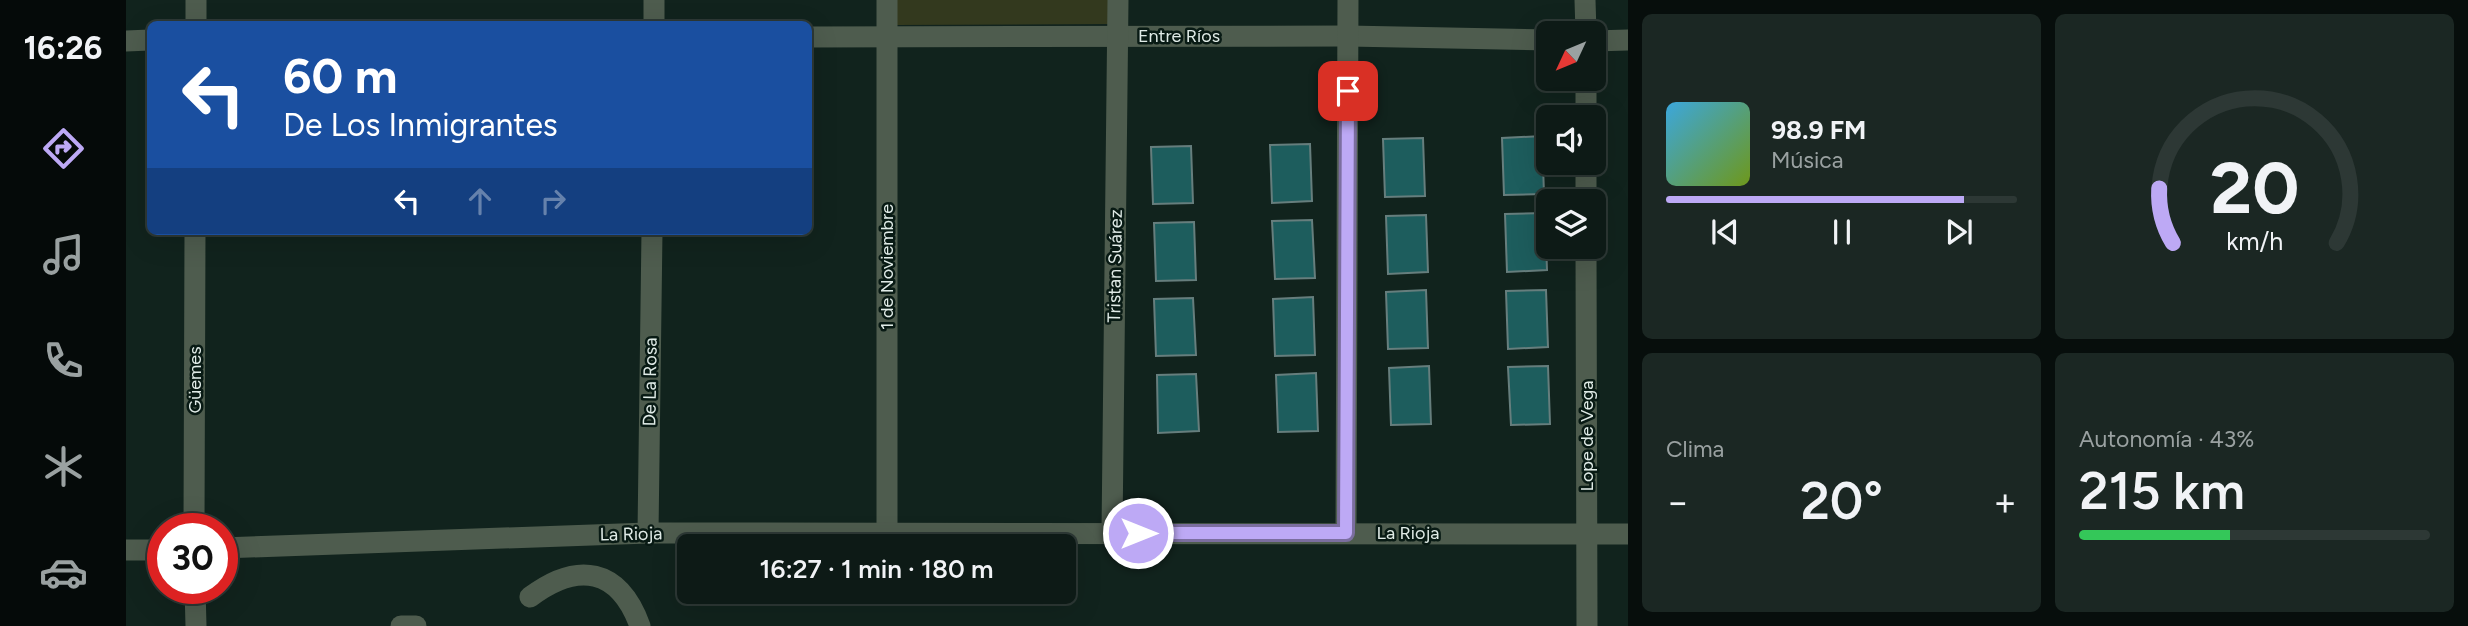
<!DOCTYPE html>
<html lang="es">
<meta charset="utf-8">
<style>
body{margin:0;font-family:Figtree,sans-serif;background:#1b2723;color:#f1f3f6;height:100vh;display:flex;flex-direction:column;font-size:26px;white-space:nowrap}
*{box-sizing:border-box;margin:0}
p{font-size:23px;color:#9aa1a1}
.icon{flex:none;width:38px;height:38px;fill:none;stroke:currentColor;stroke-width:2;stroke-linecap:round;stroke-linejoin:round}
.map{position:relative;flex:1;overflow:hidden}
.sheet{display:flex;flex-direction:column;gap:14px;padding:14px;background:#070e0c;width:840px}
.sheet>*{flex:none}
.banner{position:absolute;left:21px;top:21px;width:665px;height:214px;border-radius:10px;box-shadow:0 7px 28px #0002,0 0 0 2px #2d3835;background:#1a4fa0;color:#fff;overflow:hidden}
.needle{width:46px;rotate:226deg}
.buttons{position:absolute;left:1410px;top:21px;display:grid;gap:14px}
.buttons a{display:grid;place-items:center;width:70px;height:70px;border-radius:10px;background:#0d1a16;box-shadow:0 7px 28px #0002,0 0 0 2px #2d3835;font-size:35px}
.speed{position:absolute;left:21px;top:513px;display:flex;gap:14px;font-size:35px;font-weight:700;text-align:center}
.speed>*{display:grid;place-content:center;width:91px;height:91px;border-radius:50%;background:#0d1a16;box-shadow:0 7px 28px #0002,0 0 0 2px #2d3835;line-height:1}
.speed .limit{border:10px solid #d22;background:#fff;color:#111}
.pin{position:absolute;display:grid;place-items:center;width:60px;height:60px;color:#fff;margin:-30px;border-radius:14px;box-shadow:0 4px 10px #0006}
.me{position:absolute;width:77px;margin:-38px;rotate:90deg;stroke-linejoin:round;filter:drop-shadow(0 0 5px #0008)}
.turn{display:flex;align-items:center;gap:24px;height:147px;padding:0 21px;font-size:32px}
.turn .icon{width:91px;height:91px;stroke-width:2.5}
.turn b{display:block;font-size:49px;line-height:60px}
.lanes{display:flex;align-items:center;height:66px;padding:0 21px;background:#0003;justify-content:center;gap:35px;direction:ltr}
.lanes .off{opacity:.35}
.big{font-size:52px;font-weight:600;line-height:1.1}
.sheet .card{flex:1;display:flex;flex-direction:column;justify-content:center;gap:10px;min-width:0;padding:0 24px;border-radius:10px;background:#1b2723}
.sheet .dial{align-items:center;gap:0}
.dial svg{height:182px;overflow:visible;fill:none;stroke:#2d3835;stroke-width:7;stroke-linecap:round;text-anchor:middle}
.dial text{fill:#f1f3f6;stroke:none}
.song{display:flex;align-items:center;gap:21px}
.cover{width:84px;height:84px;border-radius:10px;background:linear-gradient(135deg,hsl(200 70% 55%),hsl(80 70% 35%))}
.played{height:7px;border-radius:4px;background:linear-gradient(90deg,#bda9f5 85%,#2d3835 85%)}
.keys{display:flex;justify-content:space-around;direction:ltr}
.heat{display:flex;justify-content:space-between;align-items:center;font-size:38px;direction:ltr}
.charge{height:10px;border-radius:5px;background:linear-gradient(90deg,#34c759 43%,#2d3835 0)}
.sheet .tiles{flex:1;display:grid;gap:14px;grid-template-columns:repeat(2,1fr)}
.trip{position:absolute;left:551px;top:534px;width:399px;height:70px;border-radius:10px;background:#0d1a16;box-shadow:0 7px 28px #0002,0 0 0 2px #2d3835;font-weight:600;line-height:70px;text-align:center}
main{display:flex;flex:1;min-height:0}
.dock{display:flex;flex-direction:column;width:126px;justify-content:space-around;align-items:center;background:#050a09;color:#9aa1a1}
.dock .icon{width:49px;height:49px}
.dock .selected{color:#bda9f5}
.dock b{font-size:32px;color:#f1f3f6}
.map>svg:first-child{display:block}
.green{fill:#33391e}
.building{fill:#1d5d5d;stroke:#667e7d;stroke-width:2}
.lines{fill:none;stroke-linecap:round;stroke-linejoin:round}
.minor{stroke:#4e5c4e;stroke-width:21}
.route-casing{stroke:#7b6e9f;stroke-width:18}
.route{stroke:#bda9f5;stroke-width:12}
.labels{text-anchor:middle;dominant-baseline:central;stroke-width:5;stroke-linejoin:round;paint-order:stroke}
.street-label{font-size:18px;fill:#e0ebe7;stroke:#081a14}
</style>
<main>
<nav class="dock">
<b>16:26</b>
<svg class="icon selected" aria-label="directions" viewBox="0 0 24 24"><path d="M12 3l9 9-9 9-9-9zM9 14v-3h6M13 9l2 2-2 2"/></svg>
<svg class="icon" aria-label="music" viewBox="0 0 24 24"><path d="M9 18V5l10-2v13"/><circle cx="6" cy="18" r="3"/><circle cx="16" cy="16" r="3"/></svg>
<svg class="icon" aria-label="phone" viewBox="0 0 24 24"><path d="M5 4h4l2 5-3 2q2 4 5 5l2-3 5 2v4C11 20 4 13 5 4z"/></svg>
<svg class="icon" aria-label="climate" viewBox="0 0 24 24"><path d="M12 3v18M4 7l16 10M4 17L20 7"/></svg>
<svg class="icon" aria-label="car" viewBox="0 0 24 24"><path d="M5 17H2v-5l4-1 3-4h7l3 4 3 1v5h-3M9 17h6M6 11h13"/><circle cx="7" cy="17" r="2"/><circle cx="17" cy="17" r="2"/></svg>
</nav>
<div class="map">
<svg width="1502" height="626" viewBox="0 0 1502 626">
<rect width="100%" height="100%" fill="#11231d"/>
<!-- green -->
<polygon class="green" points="770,0 984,0 984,24 769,25"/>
<!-- building -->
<g class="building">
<polygon points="1416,136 1418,194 1378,195 1376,138"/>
<polygon points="1297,138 1299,196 1259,197 1257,139"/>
<polygon points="1184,144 1186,201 1146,203 1144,145"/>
<polygon points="1065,146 1067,203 1027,204 1025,147"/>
<polygon points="1419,213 1421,270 1381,272 1379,214"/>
<polygon points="1300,215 1302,272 1262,274 1260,216"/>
<polygon points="1186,220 1189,278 1149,279 1146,221"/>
<polygon points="1068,222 1070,280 1030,281 1028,223"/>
<polygon points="1300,290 1302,348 1262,349 1260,292"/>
<polygon points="1420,290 1422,347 1382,349 1380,291"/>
<polygon points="1187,297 1189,355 1149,356 1147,299"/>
<polygon points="1067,298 1070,355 1030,356 1028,299"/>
<polygon points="1303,366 1305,424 1265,425 1263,368"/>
<polygon points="1422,366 1424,424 1385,425 1382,367"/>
<polygon points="1190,373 1192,431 1152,432 1150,375"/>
<polygon points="1070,374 1073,431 1032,433 1031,375"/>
</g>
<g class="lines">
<!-- minor -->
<g class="minor">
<polyline points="528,0 528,24"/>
<polyline points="1459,0 1460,33"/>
<polyline points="70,24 70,0"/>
<polyline points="682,37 1222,36 1423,40"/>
<polyline points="0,41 24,40"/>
<polyline points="1468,41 1502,40"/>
<polyline points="1460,79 1460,117"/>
<polyline points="1460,163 1460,201"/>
<polyline points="1460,247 1461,626"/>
<polyline points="68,528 69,231"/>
<polyline points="986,532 992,0"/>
<polyline points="522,533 526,231"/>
<polyline points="1220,533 1222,0"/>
<polyline points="761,534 761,0"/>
<polyline points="96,548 522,533 1502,534"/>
<polyline points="0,550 37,550"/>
<polyline points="69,588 70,626"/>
<path d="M 404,597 C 452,561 493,568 514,626"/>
<polyline points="275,626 290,626"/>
</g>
</g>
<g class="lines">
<defs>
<polyline id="route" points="1012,533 1220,533 1222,91"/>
</defs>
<!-- route casing -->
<use href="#route" class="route-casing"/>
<!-- route -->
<use href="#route" class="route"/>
</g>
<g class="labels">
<!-- street labels -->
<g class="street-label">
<text x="1053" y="36">Entre Ríos</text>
<text transform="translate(989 266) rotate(-89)">Tristan Suárez</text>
<text transform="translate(761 267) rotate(-90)">1 de Noviembre</text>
<text transform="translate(69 380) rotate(-90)">Güemes</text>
<text transform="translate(524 382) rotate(-89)">De La Rosa</text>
<text transform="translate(1461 436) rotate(-90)">Lope de Vega</text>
<text x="1282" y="533">La Rioja</text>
<text transform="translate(505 534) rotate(-1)">La Rioja</text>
</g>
</g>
</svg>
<div class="buttons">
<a><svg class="needle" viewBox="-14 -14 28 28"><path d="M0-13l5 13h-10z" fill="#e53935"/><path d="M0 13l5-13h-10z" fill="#9aa1a1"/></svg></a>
<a><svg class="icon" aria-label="sound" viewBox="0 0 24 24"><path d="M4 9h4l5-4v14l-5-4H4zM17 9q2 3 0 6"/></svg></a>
<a><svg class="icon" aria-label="layers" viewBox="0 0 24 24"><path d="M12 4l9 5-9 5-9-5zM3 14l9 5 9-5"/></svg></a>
</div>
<div class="speed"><div class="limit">30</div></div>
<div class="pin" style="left:1222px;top:91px;background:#d93025"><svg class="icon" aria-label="arrive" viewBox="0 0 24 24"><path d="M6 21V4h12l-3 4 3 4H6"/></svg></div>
<svg class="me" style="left:1012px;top:533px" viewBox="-20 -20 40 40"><circle r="17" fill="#bda9f5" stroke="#fff" stroke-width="3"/><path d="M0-11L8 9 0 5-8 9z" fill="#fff"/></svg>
<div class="trip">16:27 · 1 min · 180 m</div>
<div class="banner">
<div class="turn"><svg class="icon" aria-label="left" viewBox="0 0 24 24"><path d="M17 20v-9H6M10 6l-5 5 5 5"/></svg><div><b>60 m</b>De Los Inmigrantes</div></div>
<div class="lanes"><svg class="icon" aria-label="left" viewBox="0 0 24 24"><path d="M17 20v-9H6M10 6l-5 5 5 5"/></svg><svg class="icon off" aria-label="ahead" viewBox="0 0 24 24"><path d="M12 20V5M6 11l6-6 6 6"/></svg><svg class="icon off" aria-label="right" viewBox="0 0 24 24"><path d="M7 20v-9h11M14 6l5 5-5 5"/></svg></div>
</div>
</div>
<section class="sheet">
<div class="tiles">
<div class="card">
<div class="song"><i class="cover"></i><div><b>98.9 FM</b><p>Música</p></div></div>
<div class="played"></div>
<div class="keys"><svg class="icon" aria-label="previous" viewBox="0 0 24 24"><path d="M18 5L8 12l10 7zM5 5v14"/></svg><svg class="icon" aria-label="pause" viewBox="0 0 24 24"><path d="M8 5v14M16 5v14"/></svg><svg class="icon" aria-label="next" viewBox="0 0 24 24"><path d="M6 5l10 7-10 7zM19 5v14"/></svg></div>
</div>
<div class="card dial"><svg viewBox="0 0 100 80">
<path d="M14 69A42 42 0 1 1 86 69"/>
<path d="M14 69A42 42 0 0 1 8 45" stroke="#bda9f5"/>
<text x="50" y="56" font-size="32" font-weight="700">20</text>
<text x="50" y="72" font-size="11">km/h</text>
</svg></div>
<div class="card"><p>Clima</p>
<div class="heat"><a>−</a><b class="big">20°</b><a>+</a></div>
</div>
<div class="card"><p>Autonomía · 43%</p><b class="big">215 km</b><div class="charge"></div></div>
</div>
</section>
</main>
